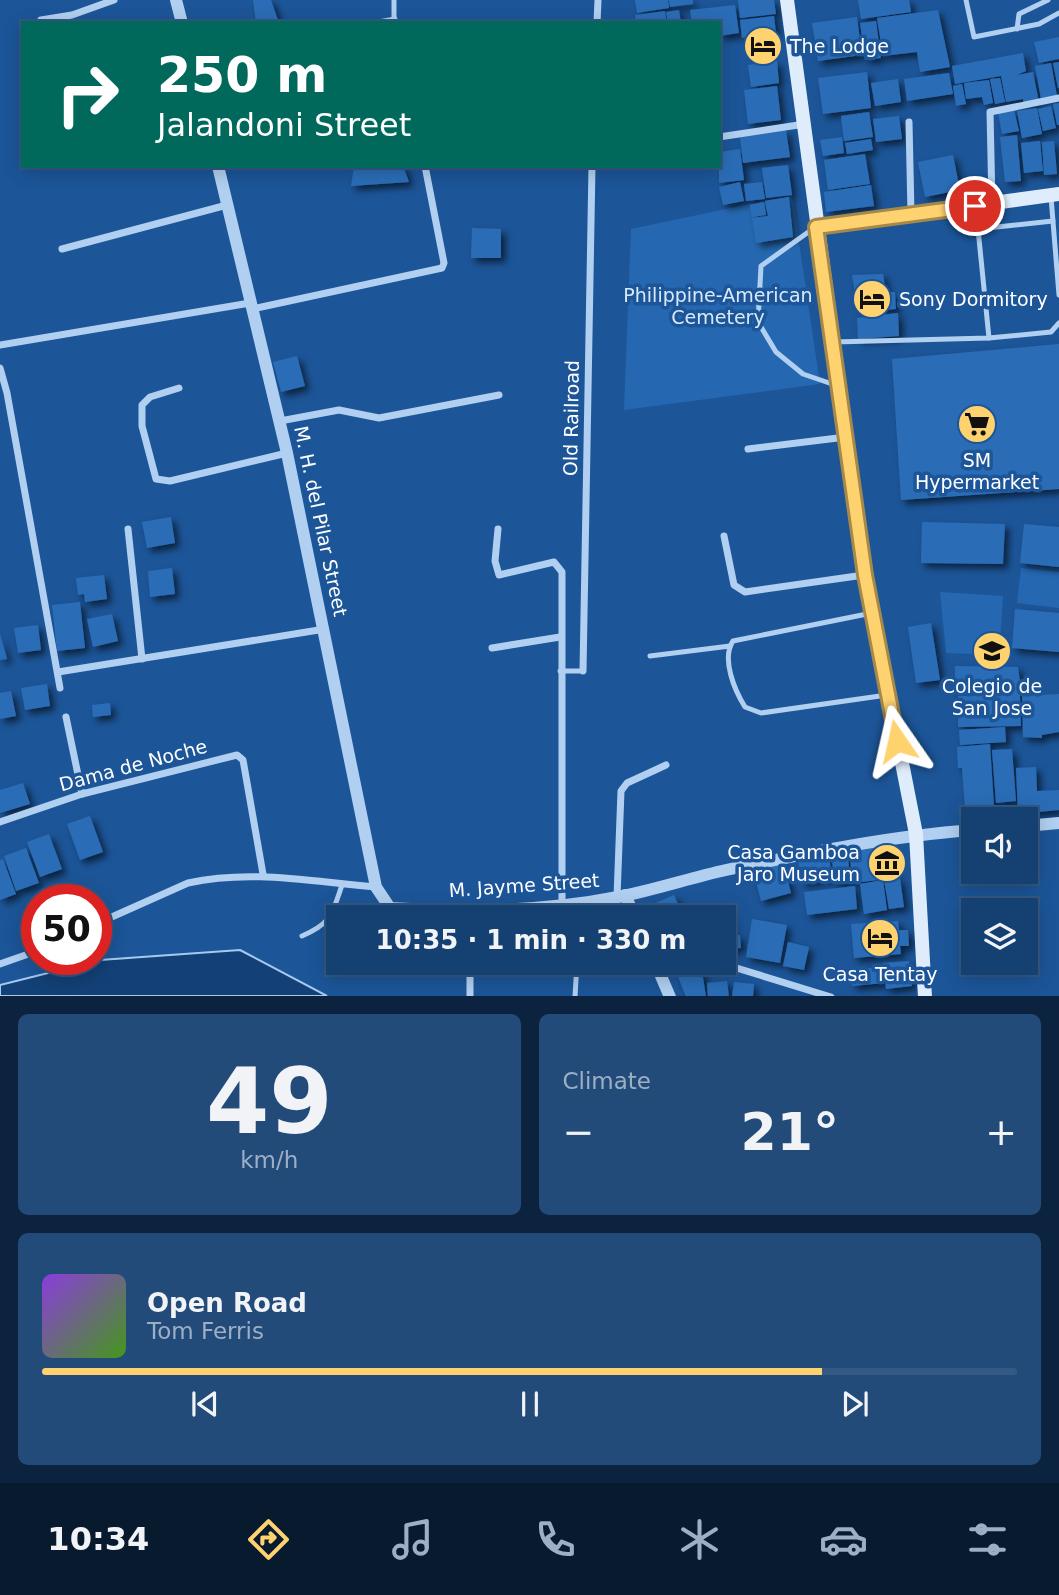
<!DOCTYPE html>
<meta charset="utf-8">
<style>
body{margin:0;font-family:"DejaVu Sans",sans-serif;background:#224b7a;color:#f1f3f6;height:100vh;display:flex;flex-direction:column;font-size:26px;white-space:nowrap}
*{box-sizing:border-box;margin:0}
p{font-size:23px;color:#9dafc4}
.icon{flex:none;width:38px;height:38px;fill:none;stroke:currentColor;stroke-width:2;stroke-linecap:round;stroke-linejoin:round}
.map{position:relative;height:996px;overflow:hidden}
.sheet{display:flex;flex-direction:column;gap:18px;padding:18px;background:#0c233f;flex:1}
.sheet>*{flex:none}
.top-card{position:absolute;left:21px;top:21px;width:700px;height:147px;border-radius:0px;box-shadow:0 4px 18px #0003,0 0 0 2px #345984;background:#00695c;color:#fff;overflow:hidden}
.fabs{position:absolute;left:961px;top:807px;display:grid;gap:14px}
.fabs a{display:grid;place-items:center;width:77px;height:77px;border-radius:0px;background:#154072;box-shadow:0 4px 18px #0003,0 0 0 2px #345984;font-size:35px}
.speed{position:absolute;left:21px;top:884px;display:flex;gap:14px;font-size:35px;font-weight:700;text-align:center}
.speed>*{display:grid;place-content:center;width:91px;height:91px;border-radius:50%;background:#154072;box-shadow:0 4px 18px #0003,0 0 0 2px #345984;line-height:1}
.speed .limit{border:10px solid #d22;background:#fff;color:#111}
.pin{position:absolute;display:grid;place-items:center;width:60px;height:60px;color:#fff;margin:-30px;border:4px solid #fff;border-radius:50%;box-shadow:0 2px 7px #0007}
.me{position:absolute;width:77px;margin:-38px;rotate:349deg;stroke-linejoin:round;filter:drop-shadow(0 0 5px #0008)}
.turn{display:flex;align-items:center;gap:24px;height:147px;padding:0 21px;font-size:32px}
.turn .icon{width:91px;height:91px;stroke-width:2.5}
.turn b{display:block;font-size:49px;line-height:60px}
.big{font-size:52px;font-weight:700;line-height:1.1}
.sheet .card{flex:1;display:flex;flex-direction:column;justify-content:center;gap:10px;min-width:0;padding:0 24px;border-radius:10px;background:#224b7a}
.sheet .dial{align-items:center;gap:0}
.dial b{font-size:91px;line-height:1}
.song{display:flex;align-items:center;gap:21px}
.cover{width:84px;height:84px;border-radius:10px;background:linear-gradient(135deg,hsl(270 70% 55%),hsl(100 70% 35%))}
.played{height:7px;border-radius:4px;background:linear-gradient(90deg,#ffd270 80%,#345984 80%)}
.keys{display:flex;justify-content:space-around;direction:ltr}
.heat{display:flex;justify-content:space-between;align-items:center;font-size:38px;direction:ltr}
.sheet .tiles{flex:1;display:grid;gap:18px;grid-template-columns:1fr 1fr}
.card:last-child{grid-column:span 2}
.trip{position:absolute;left:326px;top:905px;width:410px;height:70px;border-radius:0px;background:#154072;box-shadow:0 4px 18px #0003,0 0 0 2px #345984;font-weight:700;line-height:70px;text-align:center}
.tab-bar{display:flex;height:112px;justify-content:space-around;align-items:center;background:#081a2e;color:#9dafc4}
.tab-bar .icon{width:49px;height:49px}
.tab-bar .active{color:#ffd270}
.tab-bar b{font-size:32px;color:#f1f3f6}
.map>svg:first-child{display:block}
.green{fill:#2568b1}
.water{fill:#134076;stroke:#a4caf2;stroke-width:2}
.building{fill:#2b6db6;filter:url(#shadow)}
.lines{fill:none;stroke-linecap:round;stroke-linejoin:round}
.service{stroke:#b1cff0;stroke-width:5}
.minor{stroke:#b1cff0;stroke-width:7}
.tertiary{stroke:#b1cff0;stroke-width:12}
.secondary{stroke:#dfecfb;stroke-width:14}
.route-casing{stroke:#a68849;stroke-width:18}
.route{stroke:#ffd270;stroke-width:12}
.labels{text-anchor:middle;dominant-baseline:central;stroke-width:7;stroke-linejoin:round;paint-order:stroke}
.poi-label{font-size:19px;fill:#fff;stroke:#1c5598}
.park-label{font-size:19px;fill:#d8e9fb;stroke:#1c5598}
.street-label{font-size:19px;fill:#fff;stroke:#1c5598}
</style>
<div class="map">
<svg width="1059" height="997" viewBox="0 0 1059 997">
<defs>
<filter id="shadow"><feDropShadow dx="4.5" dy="4.5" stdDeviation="3.5" flood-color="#0009"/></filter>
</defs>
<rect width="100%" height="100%" fill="#1c5598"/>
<!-- green -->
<g class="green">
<polygon points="792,195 820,384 624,410 631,229"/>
<polygon points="1021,568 1059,572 1059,608 1017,603"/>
<polygon points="940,592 1003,596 999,655 946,653"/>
</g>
<!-- water -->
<polygon class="water" points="240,950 327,996 0,996 0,985 100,960"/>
<!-- building -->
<g class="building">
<polygon points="253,0 271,0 279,23 256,23"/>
<polygon points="635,0 668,0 669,8 637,13"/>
<polygon points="669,0 693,0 693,4 670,7"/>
<polygon points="738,0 774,0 776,14 740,18"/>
<polygon points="858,0 909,0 911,12 861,19"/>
<polygon points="735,5 739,33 719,36 719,23 692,23 690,10"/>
<polygon points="679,10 681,23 668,23 666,12"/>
<polygon points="938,10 950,67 920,72 917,52 883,56 877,18"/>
<polygon points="665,11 667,23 636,23 635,15"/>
<polygon points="774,16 776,33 742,38 740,20"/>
<polygon points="857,17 862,55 818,61 812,23"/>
<polygon points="876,21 881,58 865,60 860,23"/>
<polygon points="1059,37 1059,59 1039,63 1034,42"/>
<polygon points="1023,53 1026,71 1017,75 1033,72 1039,102 1024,105 1023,99 1006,102 1001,76 955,84 952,66"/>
<polygon points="777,61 779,83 751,87 748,65"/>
<polygon points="1059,62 1059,88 1058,88 1053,63"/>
<polygon points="1051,63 1057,96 1041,99 1035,66"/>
<polygon points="867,72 871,108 823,114 818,78"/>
<polygon points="949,73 953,94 907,101 904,79"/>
<polygon points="1000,78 1005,102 995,104 990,79"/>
<polygon points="898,79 901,102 875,106 871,83"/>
<polygon points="989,80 993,103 984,105 982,97 966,99 964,83"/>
<polygon points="962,84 966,104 956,106 953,86"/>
<polygon points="777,86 781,120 748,124 744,90"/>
<polygon points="1059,103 1059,125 1057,125 1053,104"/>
<polygon points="1051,106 1056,128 1043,131 1038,109"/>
<polygon points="1037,108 1042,134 1022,138 1017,111"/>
<polygon points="1014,110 1019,131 1002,134 998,113"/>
<polygon points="869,112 873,137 844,141 841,116"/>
<polygon points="899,116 902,139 876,142 873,119"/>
<polygon points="786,130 790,157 743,163 740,136"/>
<polygon points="1017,135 1021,181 1005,182 1000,137"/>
<polygon points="842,137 844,153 823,156 820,140"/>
<polygon points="871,139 873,150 847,154 845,143"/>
<polygon points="1040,141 1043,171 1024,173 1021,143"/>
<polygon points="1054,141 1057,174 1044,175 1042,142"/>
<polygon points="740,149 744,180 719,183 719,152"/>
<polygon points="865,154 870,184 828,190 824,160"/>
<polygon points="953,155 960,190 925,197 918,162"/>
<polygon points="788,165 792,195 766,198 762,168"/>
<polygon points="354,166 403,166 409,182 351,186"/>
<polygon points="740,182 744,201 723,205 719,187"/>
<polygon points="762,182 765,199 746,201 744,184"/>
<polygon points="871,185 874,206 826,212 824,192"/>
<polygon points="789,197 793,237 756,243 752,218 768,216 765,201"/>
<polygon points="764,202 766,215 752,217 750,205"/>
<polygon points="472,228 501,229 501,258 471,258"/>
<polygon points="883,274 886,292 895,292 896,309 858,312 852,275"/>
<polygon points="898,313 899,336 858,339 857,318"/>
<polygon points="1059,344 1059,489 901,500 892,359"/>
<polygon points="297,356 305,386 281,392 273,362"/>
<polygon points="171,517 175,543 147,548 142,522"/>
<polygon points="922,522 1005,524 1003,564 921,563"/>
<polygon points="1024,524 1059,527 1059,567 1020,563"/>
<polygon points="172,568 175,594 150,597 148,571"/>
<polygon points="104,575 107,599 85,602 84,594 78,595 76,578"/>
<polygon points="80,602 85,648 57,651 52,605"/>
<polygon points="1015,609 1059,613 1059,652 1012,648"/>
<polygon points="112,614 118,641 93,647 87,619"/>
<polygon points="931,623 940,680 916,683 908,627"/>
<polygon points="38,625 41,650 18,653 14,628"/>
<polygon points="0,634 7,659 0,660"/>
<polygon points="955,666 1018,667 1022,696 1059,694 1059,732 1042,735 1042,738 1023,737 1022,696 1020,696 1021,726 958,727 958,696 985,695 955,695"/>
<polygon points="47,684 50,706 25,710 21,688"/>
<polygon points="11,691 16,716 0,719 0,693"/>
<polygon points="110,703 111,715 93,717 92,705"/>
<polygon points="1005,727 1006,742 960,745 959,730"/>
<polygon points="990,744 994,806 965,808 962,768 958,768 957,747"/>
<polygon points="1012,749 1016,801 996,803 992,750"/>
<polygon points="1036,767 1037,791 1059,790 1059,810 1018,814 1016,768"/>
<polygon points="23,783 30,804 0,813 0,790"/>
<polygon points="90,816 103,852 80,860 67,824"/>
<polygon points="49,834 62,869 40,877 27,842"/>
<polygon points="891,846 895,878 853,883 849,851"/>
<polygon points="26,848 39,883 16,891 4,856"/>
<polygon points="847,851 851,882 835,884 831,853"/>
<polygon points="829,857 832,878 802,883 798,861"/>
<polygon points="3,859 16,894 0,900 0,860"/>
<polygon points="783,862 791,893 761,901 753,870"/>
<polygon points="900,878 904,907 889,909 884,880"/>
<polygon points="883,880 887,910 864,914 860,884"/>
<polygon points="855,886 857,909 807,915 804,892"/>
<polygon points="674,895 684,917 651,917 646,907"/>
<polygon points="752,919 787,925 780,963 746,957"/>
<polygon points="723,921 730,921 732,936 740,935 741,948 723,949"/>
<polygon points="898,921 899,930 908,930 909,946 900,946 901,954 854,958 851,924"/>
<polygon points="788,942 809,947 804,970 783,966"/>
<polygon points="909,961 912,986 886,989 883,963"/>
<polygon points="882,967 884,983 852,986 851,970"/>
<polygon points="688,969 702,971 706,997 686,997 677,974"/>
<polygon points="727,981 729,997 708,997 707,983"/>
<polygon points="734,982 754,984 753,997 732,997"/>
</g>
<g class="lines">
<!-- service -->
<g class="service">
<polyline points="394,0 394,23"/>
<polyline points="966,0 974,37 1039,24 1059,13"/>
<polyline points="373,23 395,19"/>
<polyline points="1017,29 1019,14 1048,0"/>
<polyline points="1051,197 1059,295"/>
<polyline points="814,228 761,266 758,322 776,352 803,374 838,386"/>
<polyline points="989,338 978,229 1053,221"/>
<polyline points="834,342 989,338 1051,332 1059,323"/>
<path d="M 872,613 L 733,641 C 721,659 735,691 745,707 L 761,713 L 887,695"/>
<polyline points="650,656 730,646"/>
<polyline points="560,671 583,671"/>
<polyline points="579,917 580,903"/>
<path d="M 302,936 C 332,923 332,914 342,885"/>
<polyline points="575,997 577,962"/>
</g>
<!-- minor -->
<g class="minor">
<polyline points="41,20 72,15 114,0"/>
<polyline points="597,23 598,0"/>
<polyline points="909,122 911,214"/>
<polyline points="719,137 805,124"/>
<polyline points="992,203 990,112 1059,98"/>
<polyline points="62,249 227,205"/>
<polyline points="252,309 442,268 444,263 425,166"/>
<polyline points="0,345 250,303"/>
<polyline points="0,368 7,393 60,688"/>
<polyline points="179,388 150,397 142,405 142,426 156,479 170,481 287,453"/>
<polyline points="280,421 339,410 379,418 499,395"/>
<polyline points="748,449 846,437"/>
<polyline points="128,529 142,659"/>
<polyline points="498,529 495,561 499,575 554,562 562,572 562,906"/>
<polyline points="724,536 734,585 745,592 864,575"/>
<polyline points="492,648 560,637"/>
<polyline points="583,671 592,166"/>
<polyline points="58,672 325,629"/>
<polyline points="66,717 82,794"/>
<polyline points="0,822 82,794 237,755 243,760 263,874"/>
<polyline points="617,897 621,791 627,783 666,765"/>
<path d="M 96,924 L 188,883 C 252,869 312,882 376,887"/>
<polyline points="470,962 470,997"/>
<polyline points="717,962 831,997"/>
<polyline points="0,964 37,951"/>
</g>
<!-- tertiary -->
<g class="tertiary">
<polyline points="176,0 182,23"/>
<path d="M 218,166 L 287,453 L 376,887 L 390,908 C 466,912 542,912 618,897 C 654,890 690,878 726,870 C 808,853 890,836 973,830"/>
<polyline points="1026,826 1059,823"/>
<polyline points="625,895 635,917"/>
<polyline points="655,962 670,997"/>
</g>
<!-- secondary -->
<g class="secondary">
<polyline points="787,0 865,575 916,834 925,997"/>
<polyline points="816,227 1059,194"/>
</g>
</g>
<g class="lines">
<defs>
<polyline id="route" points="897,741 865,575 816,227 975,206"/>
</defs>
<!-- route casing -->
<use href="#route" class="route-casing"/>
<!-- route -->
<use href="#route" class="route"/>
</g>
<!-- icons -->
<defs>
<symbol id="hotel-disc" viewBox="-11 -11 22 22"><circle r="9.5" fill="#ffd270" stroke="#1c5598"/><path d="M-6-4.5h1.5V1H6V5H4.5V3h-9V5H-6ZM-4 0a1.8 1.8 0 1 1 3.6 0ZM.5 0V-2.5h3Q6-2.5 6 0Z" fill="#111"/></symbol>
<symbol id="supermarket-disc" viewBox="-11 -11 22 22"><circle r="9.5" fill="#ffd270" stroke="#1c5598"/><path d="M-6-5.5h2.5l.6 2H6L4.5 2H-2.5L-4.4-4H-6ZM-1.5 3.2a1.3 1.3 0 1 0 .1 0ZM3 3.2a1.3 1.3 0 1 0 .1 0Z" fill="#111"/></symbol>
<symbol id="university-disc" viewBox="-11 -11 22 22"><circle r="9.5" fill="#ffd270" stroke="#1c5598"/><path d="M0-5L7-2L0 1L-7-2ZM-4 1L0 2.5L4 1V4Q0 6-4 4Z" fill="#111"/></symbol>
<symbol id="museum-disc" viewBox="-11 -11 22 22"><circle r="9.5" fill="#ffd270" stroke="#1c5598"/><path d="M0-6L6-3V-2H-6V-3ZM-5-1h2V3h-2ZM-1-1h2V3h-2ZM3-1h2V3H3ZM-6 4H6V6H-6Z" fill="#111"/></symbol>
</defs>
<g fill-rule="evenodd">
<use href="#hotel-disc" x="741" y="24" width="44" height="44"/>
<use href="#hotel-disc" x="850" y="277" width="44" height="44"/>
<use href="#supermarket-disc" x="955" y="402" width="44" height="44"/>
<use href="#university-disc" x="970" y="629" width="44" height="44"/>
<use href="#museum-disc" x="865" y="841" width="44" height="44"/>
<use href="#hotel-disc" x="858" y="916" width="44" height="44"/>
</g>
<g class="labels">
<!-- poi labels -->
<g class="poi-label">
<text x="790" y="46" text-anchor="start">The Lodge</text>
<text x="899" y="299" text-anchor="start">Sony Dormitory</text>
<text x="977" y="460">SM<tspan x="977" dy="22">Hypermarket</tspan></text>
<text x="992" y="686">Colegio de<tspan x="992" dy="22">San Jose</tspan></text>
<text x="860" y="852" text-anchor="end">Casa Gamboa<tspan x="860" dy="22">Jaro Museum</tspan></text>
<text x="880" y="974">Casa Tentay</text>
</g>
<!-- park labels -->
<g class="park-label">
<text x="718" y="295">Philippine-American<tspan x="718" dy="22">Cemetery</tspan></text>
</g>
<!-- street labels -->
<g class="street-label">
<text transform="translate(571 418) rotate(-89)">Old Railroad</text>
<text transform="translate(321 521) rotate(78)">M. H. del Pilar Street</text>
<text transform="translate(133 765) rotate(-15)">Dama de Noche</text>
<text transform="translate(524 885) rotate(-4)">M. Jayme Street</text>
</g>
</g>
</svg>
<div class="fabs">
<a><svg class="icon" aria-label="sound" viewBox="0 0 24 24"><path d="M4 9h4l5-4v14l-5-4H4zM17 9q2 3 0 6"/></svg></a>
<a><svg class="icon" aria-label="layers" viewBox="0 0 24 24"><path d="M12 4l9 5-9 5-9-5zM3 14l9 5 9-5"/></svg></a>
</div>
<div class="speed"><div class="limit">50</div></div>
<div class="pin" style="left:975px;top:206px;background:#d93025"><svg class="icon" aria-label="arrive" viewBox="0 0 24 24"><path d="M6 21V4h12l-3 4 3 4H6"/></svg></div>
<svg class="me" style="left:897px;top:741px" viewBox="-20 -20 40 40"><path d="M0-17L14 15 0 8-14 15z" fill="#ffd270" stroke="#fff" stroke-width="4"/></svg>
<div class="trip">10:35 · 1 min · 330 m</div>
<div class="top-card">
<div class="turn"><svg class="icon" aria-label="right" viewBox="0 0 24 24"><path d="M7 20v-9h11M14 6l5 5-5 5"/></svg><div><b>250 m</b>Jalandoni Street</div></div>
</div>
</div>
<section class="sheet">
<div class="tiles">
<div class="card dial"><b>49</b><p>km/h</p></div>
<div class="card"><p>Climate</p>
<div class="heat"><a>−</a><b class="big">21°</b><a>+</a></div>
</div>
<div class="card">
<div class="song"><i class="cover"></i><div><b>Open Road</b><p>Tom Ferris</p></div></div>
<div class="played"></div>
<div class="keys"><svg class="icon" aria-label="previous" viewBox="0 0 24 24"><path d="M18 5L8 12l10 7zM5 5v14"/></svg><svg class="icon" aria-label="pause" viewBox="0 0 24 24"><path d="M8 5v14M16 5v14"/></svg><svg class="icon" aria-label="next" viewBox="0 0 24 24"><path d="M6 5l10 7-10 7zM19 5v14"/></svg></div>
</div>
</div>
</section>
<nav class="tab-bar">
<b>10:34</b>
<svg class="icon active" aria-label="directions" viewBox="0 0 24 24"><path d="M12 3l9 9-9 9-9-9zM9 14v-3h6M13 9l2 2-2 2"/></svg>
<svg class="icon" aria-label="music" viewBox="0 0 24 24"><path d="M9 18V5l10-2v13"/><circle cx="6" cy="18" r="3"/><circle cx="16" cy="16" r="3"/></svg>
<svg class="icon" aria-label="phone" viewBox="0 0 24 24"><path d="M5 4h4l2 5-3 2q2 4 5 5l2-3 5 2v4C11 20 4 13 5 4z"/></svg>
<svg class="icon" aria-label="climate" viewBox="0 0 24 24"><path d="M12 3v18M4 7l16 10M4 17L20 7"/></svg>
<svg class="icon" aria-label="car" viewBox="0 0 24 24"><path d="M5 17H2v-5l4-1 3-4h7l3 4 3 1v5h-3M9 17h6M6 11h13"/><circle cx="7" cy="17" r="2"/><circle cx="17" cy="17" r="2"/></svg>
<svg class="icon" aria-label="filters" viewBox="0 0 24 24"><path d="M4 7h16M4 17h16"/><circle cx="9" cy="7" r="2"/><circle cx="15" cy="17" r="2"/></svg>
</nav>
